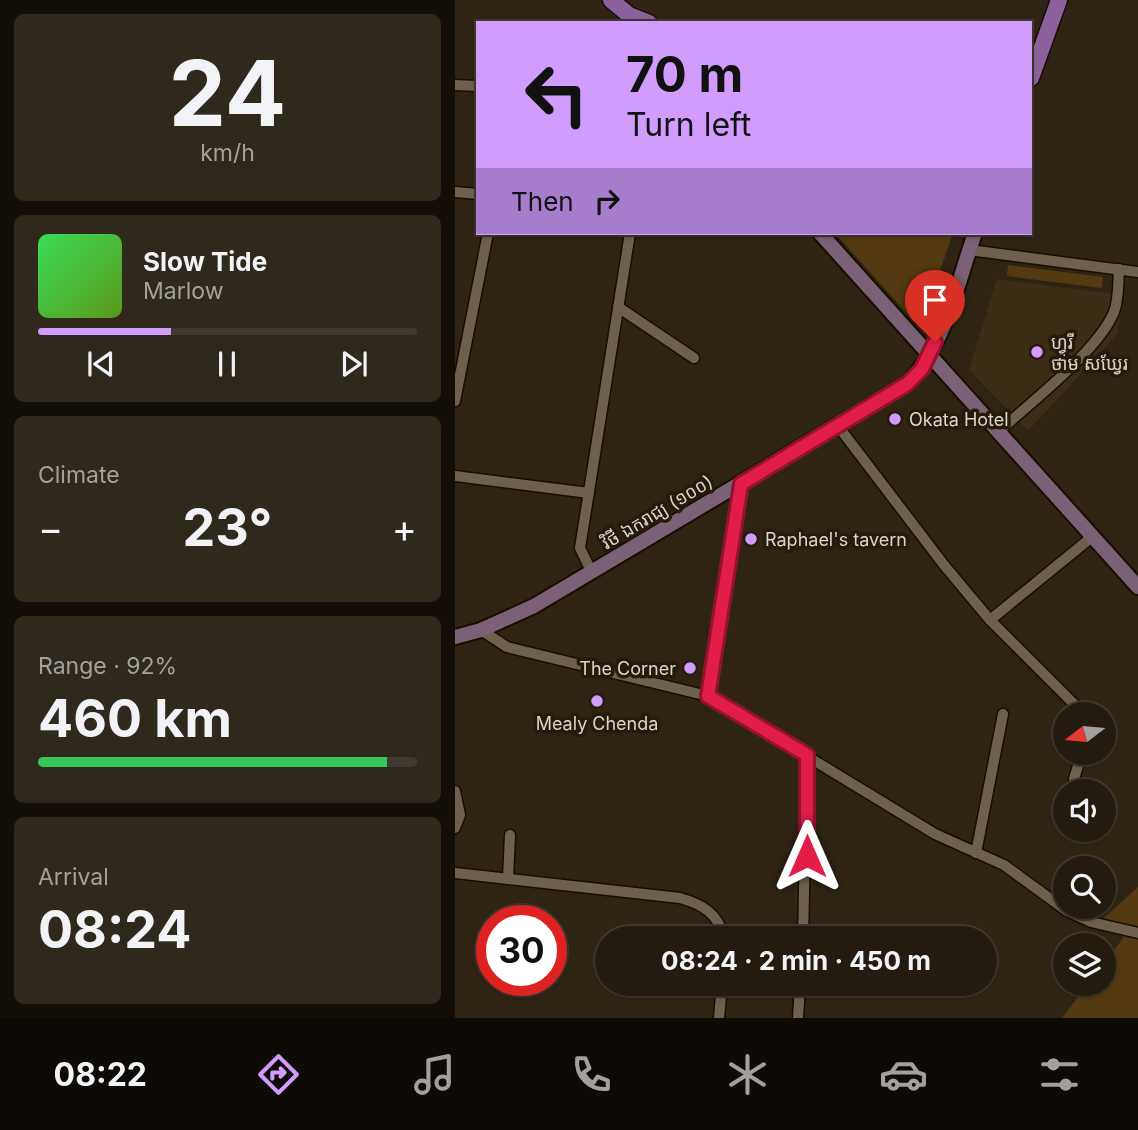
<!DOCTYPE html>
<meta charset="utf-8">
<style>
body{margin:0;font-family:Inter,"Noto Sans Khmer",sans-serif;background:#2f281d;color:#f1f3f6;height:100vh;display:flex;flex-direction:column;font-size:26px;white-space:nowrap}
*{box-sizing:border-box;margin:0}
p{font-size:23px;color:#a3a19e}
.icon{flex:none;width:38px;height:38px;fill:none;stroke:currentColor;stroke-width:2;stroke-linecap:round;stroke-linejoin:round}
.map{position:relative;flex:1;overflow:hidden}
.panel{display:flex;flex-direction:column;gap:14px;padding:14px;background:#130f08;width:455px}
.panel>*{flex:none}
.guide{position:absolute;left:21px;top:21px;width:556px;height:214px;border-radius:0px;box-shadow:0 2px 5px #0004,0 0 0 2px #40392f;background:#d09dff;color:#111;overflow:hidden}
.needle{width:46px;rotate:254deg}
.fabs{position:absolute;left:598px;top:702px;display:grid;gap:14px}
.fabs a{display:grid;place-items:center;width:63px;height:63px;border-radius:50%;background:#231b0f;box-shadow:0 2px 5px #0004,0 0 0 2px #40392f;font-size:35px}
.speed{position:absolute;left:21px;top:905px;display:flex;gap:14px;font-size:35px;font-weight:700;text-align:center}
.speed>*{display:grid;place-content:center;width:91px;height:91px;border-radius:50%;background:#231b0f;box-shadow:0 2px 5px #0004,0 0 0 2px #40392f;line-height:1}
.speed .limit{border:10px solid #d22;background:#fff;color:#111}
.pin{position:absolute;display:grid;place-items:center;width:60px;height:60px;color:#fff;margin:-72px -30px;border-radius:50% 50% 50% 0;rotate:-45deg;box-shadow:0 0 7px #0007}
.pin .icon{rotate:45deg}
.me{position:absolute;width:77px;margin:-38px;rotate:0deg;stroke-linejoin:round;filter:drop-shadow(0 0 5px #0008)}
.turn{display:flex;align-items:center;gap:24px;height:147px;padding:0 35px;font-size:32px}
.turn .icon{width:91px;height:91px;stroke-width:2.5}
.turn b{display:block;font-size:49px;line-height:60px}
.then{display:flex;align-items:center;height:66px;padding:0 35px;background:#0003;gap:14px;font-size:26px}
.big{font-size:52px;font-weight:700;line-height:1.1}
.panel .card{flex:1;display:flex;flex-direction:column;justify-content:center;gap:10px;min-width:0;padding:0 24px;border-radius:10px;background:#2f281d}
.panel .dial{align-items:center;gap:0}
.dial b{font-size:91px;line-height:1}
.song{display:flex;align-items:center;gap:21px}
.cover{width:84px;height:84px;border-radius:10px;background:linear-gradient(135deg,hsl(130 70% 55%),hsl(90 70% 35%))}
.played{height:7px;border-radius:4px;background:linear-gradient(90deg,#d09dff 35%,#40392f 35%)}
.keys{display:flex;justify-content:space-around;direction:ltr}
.heat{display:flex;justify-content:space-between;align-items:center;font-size:38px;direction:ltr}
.charge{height:10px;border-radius:5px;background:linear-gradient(90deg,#34c759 92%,#40392f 0)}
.trip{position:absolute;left:140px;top:926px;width:402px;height:70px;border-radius:35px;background:#231b0f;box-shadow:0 2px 5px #0004,0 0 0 2px #40392f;font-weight:700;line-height:70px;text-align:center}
.tab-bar{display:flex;height:112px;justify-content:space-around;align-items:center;background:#0e0b06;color:#a3a19e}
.tab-bar .icon{width:49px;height:49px}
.tab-bar .current{color:#d09dff}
.tab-bar b{font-size:32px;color:#f1f3f6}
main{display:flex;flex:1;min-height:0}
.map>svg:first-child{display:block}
.built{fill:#3c2d16}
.green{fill:#543a11}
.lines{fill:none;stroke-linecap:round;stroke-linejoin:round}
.street-casing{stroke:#170d01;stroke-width:13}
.secondary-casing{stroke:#170d01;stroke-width:18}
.primary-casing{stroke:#170d01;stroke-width:19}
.street{stroke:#6d604e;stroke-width:10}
.secondary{stroke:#7b6175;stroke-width:14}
.primary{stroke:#8a619c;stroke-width:16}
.route-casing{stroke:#92132f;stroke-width:18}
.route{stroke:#e11d48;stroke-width:12}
.poi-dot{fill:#d09dff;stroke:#251b0a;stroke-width:2.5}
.labels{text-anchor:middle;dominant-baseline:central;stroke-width:7;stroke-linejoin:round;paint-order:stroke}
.poi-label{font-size:18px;fill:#dcd5cb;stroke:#251b0a;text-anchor:start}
.street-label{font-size:18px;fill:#dcd5cb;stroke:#251b0a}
</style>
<main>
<section class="panel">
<div class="card dial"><b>24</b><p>km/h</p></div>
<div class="card">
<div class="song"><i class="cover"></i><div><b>Slow Tide</b><p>Marlow</p></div></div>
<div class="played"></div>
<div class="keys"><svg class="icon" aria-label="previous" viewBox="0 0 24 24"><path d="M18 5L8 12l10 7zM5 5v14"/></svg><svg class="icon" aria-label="pause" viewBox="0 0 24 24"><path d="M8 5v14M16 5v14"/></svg><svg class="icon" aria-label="next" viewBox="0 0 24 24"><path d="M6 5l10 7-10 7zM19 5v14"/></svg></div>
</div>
<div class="card"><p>Climate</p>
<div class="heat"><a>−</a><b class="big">23°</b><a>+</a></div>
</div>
<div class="card"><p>Range · 92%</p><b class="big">460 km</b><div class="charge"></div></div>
<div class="card"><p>Arrival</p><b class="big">08:24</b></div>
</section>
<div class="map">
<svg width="683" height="1018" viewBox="0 0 683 1018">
<rect width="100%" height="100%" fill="#2f2414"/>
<!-- built -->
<polygon class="built" points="542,279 666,295 663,333 573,431 514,370"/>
<!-- green -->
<g class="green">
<polygon points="380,233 498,233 465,328"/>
<polygon points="553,265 648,277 647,288 552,276"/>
<polygon points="683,887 683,1018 607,1018 633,984 649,984 649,963 669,937 642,924"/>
</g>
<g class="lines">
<defs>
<g id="street">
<polyline points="0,85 23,86"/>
<polyline points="0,192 23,194"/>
<polyline points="514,250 683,272"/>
<polyline points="163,307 239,358"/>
<polyline points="0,401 33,233"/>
<polyline points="383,426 489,565 535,620 629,714"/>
<path d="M 543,432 C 575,403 643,351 659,312 C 664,299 663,283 664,269"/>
<polyline points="0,476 134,493"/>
<polyline points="137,573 125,548 175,233"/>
<polyline points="535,620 637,537"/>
<polyline points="26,630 52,647 253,696 480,834 549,865 612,911 636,922 683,933"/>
<polyline points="253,696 286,484"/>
<polyline points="619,779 627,752"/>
<polyline points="0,791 5,815 0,828"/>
<polyline points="521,853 548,714"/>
<path d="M 0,873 L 225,898 C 247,904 264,914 269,938"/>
<polyline points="53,879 55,835"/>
<polyline points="348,938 352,755"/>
<polyline points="264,1018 267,984"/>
<polyline points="343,1018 345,984"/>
</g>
<g id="secondary">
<polyline points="365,233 683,587"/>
<path d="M 0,637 L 26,630 L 79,606 L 452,384 C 491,344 502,284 520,233"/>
</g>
<g id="primary">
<polyline points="156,0 174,15 194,23"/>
<polyline points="576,78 604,0"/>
</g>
</defs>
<!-- street casing -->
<use href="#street" class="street-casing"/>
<!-- secondary casing -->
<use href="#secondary" class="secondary-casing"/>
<!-- primary casing -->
<use href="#primary" class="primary-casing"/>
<!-- street -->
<use href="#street" class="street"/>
<!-- secondary -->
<use href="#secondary" class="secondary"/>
<!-- primary -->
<use href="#primary" class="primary"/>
</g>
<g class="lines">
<defs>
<polyline id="route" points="352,856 352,755 253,696 286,484 452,384 467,369 480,342"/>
</defs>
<!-- route casing -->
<use href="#route" class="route-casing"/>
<!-- route -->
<use href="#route" class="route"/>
</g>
<!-- markers -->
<g class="poi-dot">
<circle cx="582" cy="352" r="7"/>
<circle cx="440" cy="419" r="7"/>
<circle cx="296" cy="539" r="7"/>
<circle cx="235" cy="668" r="7"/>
<circle cx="142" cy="701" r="7"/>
</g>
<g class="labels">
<!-- poi labels -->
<g class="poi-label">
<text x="596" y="342">ហ្វូរី<tspan x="596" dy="21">ថាម សឃ្វែរ</tspan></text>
<text x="454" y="419">Okata Hotel</text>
<text x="310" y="539">Raphael's tavern</text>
<text x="221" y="668" text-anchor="end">The Corner</text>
<text x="142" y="723" text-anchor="middle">Mealy Chenda</text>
</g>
<!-- street labels -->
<g class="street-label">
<text transform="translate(202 512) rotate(-31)">វិថី ឯករាជ្យ (១០០)</text>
</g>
</g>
</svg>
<div class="fabs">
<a><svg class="needle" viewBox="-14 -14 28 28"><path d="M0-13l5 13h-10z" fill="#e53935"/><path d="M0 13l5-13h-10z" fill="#a3a19e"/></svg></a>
<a><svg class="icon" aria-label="sound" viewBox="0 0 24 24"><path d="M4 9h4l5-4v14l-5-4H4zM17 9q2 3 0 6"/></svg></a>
<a><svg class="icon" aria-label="search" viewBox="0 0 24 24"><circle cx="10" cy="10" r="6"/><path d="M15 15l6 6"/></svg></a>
<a><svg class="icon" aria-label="layers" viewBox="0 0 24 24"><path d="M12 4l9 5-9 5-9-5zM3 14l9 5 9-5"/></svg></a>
</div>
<div class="speed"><div class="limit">30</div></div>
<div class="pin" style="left:480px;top:342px;background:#d93025"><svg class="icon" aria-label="arrive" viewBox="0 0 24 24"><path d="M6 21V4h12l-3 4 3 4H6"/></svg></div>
<svg class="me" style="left:352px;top:856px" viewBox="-20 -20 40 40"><path d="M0-17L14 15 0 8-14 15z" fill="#e11d48" stroke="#fff" stroke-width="4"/></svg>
<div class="trip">08:24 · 2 min · 450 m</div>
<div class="guide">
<div class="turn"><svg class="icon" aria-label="left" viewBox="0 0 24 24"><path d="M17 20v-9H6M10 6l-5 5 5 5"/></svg><div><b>70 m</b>Turn left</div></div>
<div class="then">Then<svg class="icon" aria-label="right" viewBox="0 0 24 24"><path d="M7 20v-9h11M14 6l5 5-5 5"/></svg></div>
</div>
</div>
</main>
<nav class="tab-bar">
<b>08:22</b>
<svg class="icon current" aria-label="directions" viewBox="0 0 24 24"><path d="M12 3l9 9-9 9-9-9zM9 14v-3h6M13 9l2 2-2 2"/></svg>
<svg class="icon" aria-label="music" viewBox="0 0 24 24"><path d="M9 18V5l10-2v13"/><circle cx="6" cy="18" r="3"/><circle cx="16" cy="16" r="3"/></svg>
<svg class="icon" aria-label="phone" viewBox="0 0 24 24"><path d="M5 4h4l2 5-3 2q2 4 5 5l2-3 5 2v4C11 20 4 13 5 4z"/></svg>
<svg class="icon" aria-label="climate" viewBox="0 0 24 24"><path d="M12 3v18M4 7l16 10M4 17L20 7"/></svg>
<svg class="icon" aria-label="car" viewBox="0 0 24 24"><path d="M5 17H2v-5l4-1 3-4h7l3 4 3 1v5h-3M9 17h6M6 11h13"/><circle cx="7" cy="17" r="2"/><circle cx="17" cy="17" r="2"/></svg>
<svg class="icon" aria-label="filters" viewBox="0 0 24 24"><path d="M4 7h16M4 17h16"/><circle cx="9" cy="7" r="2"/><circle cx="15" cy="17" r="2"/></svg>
</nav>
